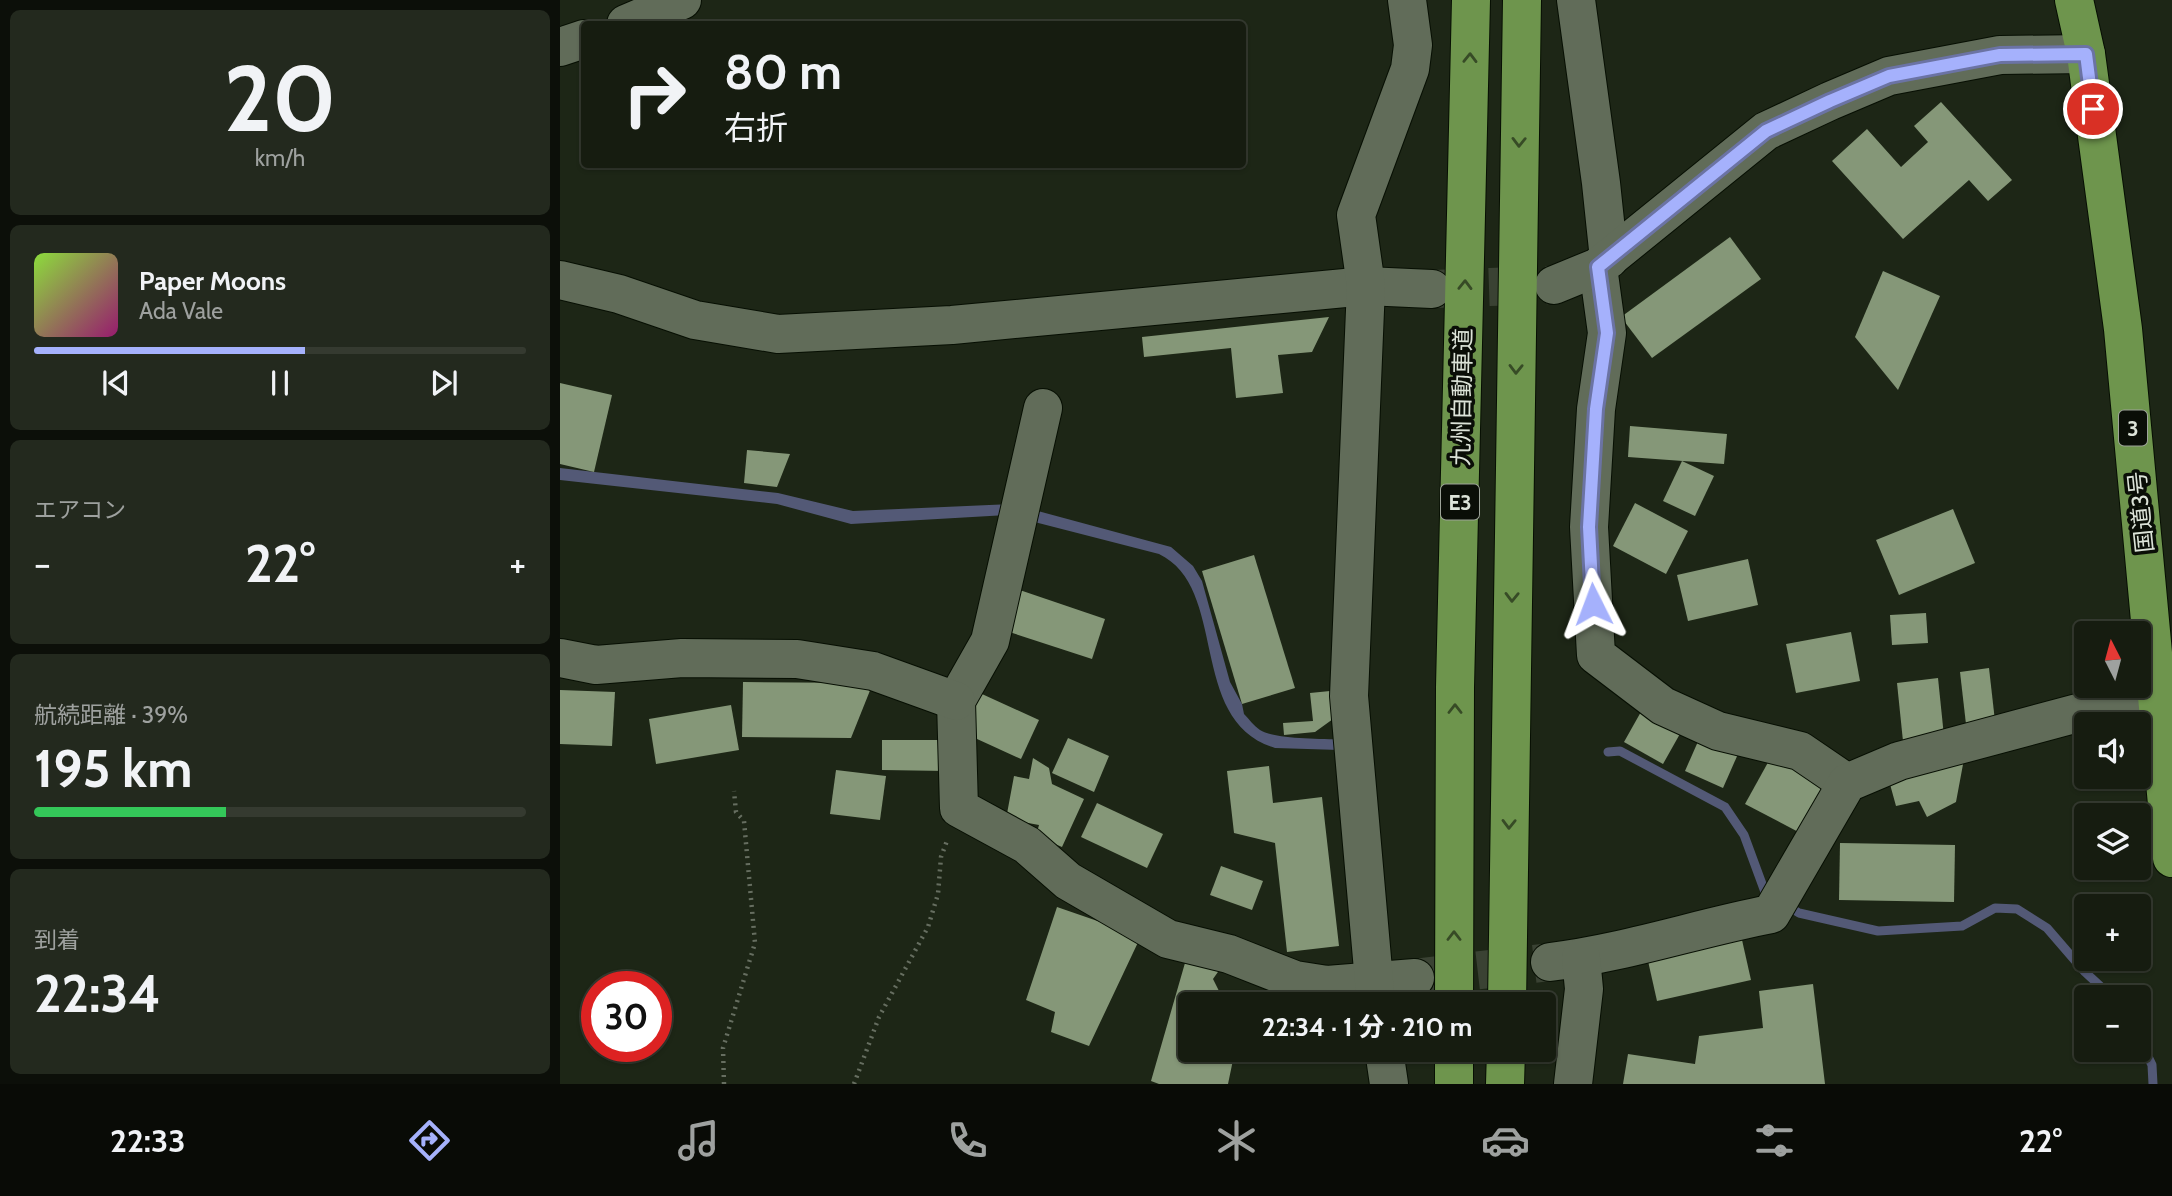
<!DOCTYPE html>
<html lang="ja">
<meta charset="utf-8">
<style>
body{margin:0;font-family:Cabin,"Noto Sans JP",sans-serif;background:#23291e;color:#f1f3f6;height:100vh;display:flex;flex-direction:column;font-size:26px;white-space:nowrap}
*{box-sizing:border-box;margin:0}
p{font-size:23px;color:#9ea19f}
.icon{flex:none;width:38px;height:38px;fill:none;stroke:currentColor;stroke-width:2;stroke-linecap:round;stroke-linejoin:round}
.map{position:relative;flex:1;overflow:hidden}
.panel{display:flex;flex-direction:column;gap:10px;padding:10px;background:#0c0f09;width:560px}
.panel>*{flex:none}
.hud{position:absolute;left:21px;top:21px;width:665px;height:147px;border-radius:7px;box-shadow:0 2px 5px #0004,0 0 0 2px #353a30;background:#161c10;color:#f1f3f6;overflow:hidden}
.needle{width:46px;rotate:354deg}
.tools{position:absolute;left:1514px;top:621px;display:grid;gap:14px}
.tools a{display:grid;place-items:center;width:77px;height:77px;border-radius:7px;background:#161c10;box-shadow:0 2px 5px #0004,0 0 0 2px #353a30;font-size:35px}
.speed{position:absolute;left:21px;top:971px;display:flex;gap:14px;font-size:35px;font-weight:700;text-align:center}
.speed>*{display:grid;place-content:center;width:91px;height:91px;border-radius:50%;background:#161c10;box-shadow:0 2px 5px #0004,0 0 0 2px #353a30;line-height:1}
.speed .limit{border:10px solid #d22;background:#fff;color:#111}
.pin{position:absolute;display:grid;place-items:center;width:60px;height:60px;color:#fff;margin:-30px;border:4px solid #fff;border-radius:50%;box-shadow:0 2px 7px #0007}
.me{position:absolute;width:77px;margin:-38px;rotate:357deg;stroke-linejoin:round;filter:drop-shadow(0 0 5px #0008)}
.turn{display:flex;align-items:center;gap:24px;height:147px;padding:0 28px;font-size:32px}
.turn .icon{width:91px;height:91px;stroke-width:2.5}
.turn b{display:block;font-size:49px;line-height:60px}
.big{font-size:52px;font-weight:700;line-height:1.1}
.panel .widget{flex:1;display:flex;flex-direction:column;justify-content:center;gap:10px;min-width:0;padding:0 24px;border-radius:10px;background:#23291e}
.panel .dial{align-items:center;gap:0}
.dial b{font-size:91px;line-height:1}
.song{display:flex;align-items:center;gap:21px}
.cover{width:84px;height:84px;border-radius:10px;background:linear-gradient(135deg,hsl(90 70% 55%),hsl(320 70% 35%))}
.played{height:7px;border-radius:4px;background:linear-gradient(90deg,#a5b1fc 55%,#353a30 55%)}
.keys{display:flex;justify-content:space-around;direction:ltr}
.heat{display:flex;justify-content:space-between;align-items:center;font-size:38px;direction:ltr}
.charge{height:10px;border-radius:5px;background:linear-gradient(90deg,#34c759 39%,#353a30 0)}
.trip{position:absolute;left:618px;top:992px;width:378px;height:70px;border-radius:7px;background:#161c10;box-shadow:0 2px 5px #0004,0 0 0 2px #353a30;font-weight:700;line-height:70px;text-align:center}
.tabs{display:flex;height:112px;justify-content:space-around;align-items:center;background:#090b06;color:#9ea19f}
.tabs .icon{width:49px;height:49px}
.tabs .current{color:#a5b1fc}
.tabs b{font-size:32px;color:#f1f3f6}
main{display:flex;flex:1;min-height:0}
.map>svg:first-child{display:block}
.water{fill:#535976}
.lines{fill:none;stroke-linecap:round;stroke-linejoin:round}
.stream{stroke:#535976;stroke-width:9}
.building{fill:#859778}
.minor-tunnel{stroke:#3a4233;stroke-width:38;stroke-dasharray:38 19;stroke-linecap:butt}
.minor-casing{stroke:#070f03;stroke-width:40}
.highway-casing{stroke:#070f03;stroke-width:40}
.path{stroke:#666e60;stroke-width:4.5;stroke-dasharray:2 5;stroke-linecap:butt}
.minor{stroke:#616c59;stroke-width:38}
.highway{stroke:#6e954d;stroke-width:38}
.oneway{stroke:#374b26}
.route-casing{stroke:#6b73a4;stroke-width:18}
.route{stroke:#a5b1fc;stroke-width:12}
.labels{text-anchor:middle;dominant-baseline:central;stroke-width:7;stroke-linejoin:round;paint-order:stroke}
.shield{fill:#0a0e07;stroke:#9da399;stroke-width:2}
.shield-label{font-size:21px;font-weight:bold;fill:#dce3d8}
.street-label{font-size:23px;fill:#dce3d8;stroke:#0a0e07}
</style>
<main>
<section class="panel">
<div class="widget dial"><b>20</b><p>km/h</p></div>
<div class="widget">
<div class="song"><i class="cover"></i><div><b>Paper Moons</b><p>Ada Vale</p></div></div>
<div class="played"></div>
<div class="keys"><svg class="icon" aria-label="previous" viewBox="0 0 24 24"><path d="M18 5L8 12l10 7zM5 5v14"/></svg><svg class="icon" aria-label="pause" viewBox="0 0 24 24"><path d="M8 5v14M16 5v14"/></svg><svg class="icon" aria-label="next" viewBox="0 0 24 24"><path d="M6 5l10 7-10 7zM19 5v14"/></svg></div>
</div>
<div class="widget"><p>エアコン</p>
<div class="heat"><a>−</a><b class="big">22°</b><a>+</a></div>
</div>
<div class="widget"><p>航続距離 · 39%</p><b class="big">195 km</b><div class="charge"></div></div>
<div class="widget"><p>到着</p><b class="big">22:34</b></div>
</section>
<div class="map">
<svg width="1612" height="1084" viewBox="0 0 1612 1084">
<rect width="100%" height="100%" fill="#1d2616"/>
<!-- water -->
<path class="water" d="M 0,468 L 218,493 L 293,511 L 452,504 L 611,547 L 633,566 L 642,581 L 670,682 L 682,704 L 684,714 C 689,719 694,726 700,730 C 717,741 787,739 811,739 L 812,751 L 715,748 C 626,721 670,588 599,554 L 447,515 L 291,524 L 217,504 L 0,480 Z"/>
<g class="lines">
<!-- stream -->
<g class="stream">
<polyline points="1048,752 1060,751 1165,807 1184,835 1205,892 1211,895"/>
<polyline points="1226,905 1239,913 1318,931 1402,926 1435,908 1457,909 1487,928 1525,972 1553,998"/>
<polyline points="1578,1036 1592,1065 1593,1084"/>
</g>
</g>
<!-- building -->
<g class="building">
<polygon points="1381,102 1452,180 1428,201 1409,180 1343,239 1272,161 1307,129 1341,167 1368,142 1354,126"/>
<polygon points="1170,237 1201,279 1092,358 1061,317"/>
<polygon points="1323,271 1380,296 1338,390 1295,337"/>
<polygon points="769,317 752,352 718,355 723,393 676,398 671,348 584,357 582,337"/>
<polygon points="0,383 52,395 34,472 0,464"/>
<polygon points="1070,426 1167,434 1164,464 1068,457"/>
<polygon points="187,450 230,454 217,487 184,483"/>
<polygon points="1122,461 1154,476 1135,516 1103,501"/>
<polygon points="1075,503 1128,531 1106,574 1053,546"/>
<polygon points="1393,509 1415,563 1339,595 1316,540"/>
<polygon points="694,555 735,688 682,704 642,571"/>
<polygon points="1188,559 1198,605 1128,621 1117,575"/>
<polygon points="454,588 545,619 532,659 440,629"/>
<polygon points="1366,613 1368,643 1332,645 1330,615"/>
<polygon points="1291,632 1300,681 1236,693 1226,644"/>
<polygon points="1429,668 1436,730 1407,733 1400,672"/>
<polygon points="1378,678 1385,746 1344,751 1337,683"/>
<polygon points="183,682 313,683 291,738 182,737"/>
<polygon points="411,689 479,720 461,759 404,733"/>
<polygon points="0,690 55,692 52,746 0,744"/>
<polygon points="770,691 773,719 755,732 724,735 723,723 753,721 750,693"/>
<polygon points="171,705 179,750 96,764 89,719"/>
<polygon points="1082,710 1121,732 1103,764 1064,742"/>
<polygon points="1140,737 1178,754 1163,788 1125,771"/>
<polygon points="508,738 549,756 534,792 492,773"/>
<polygon points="322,740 387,740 386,771 322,770"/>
<polygon points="1211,757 1271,788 1246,836 1185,804"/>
<polygon points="473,758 489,768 492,784 524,799 502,847 476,836 479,825 446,819 454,776 469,779"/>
<polygon points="1404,759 1396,802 1367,817 1359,801 1336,806 1328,777"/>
<polygon points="709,766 713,803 762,797 779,946 727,952 715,843 674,833 667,771"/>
<polygon points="276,770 326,776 320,820 270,814"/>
<polygon points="537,803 603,834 587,868 521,837"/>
<polygon points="1280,843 1395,845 1394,902 1279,900"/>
<polygon points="661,866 703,881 692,910 650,895"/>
<polygon points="497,907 581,936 529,1046 491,1032 495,1012 466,1000"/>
<polygon points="1180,931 1191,980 1097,1001 1086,952"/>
<polygon points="627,956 667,959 653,979 664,1001 664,1004 630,1004 630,1050 653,1050 652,1054 673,1060 668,1084 599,1084 591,1081"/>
<polygon points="1253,984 1265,1084 1063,1084 1068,1054 1135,1064 1139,1036 1203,1028 1199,991"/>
</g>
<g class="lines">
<!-- minor-tunnel -->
<g class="minor-tunnel">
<polyline points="872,289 992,285"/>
<polyline points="861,977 990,962"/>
</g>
<defs>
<g id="minor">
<polyline points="1016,0 1041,183 1049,259"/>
<polyline points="66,24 122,0"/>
<polyline points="0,47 24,39"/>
<polyline points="1038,267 1047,333 1036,409 1029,527 1036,655 1103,706 1158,731 1240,751 1287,783"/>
<polyline points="0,280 59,294 135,320 218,334 392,325 806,286 872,289"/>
<polyline points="994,285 1038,267 1206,131 1270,101 1329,76 1440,55 1526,54"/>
<polyline points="483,408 430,641 396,701 399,808 467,845 508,881 608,939 669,954 735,980 767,985 855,978"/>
<polyline points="0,658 36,665 122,658 237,659 313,671 396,701"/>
<path d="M 990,962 C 1065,953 1138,928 1211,914 L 1287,783 L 1339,761 L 1596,692"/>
<polyline points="816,1004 789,696 806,286 796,215 850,69 853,45 847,0"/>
<polyline points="824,1050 829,1084"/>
<polyline points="1013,1084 1024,989 1021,958"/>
</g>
<g id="highway">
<polyline points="1514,0 1526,54 1563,329 1612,858"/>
<polyline points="894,1004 895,687 911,0"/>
<polyline points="947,1004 962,0"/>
<polyline points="894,1084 894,1050"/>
<polyline points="945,1084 946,1050"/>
</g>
</defs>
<!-- minor casing -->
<use href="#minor" class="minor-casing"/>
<!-- highway casing -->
<use href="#highway" class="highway-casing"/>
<!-- path -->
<g class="path">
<polyline points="164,1084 163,1048 195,943 184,821 176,812 174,791"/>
<polyline points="294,1084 319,1017 368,927 378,894 381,857 388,838"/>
</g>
<!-- minor -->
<use href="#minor" class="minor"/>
<!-- highway -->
<use href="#highway" class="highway"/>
</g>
<!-- one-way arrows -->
<defs><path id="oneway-chevron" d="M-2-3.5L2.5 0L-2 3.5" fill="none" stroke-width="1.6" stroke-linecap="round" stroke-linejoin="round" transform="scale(1.75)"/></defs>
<g class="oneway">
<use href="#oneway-chevron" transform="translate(910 58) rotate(-89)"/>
<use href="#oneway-chevron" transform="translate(959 142) rotate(91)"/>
<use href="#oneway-chevron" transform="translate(905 285) rotate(-89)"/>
<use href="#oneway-chevron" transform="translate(956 369) rotate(91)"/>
<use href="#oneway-chevron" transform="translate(952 597) rotate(91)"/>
<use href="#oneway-chevron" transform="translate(895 709) rotate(-90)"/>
<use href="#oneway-chevron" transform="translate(949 824) rotate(91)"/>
<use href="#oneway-chevron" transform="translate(894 936) rotate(-90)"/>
</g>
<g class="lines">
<defs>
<polyline id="route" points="1033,604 1029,527 1036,409 1047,333 1038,267 1206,131 1270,101 1329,76 1440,55 1526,54 1533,109"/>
</defs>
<!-- route casing -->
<use href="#route" class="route-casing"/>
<!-- route -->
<use href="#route" class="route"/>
</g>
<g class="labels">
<!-- shield labels -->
<g class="shield">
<rect x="1559" y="410.5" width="28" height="35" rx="5"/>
<rect x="881" y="484.5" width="38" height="35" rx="5"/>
</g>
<g class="shield-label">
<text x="1573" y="428">3</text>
<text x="900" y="502">E3</text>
</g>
<!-- street labels -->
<g class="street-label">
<text transform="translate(902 397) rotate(-89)">九州自動車道</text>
<text transform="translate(1581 512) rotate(-96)">国道3号</text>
</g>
</g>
</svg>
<div class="tools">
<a><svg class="needle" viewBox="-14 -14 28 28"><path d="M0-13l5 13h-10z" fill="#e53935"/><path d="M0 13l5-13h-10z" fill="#9ea19f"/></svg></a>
<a><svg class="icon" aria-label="sound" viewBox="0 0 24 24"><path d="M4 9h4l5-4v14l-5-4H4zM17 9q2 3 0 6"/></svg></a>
<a><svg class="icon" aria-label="layers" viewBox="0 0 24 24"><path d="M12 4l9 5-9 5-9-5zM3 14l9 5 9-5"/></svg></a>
<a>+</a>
<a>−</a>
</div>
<div class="speed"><div class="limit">30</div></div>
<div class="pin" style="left:1533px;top:109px;background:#d93025"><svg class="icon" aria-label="arrive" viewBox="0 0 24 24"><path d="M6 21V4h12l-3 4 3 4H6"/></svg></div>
<svg class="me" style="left:1033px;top:604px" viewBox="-20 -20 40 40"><path d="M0-17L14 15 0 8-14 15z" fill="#a5b1fc" stroke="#fff" stroke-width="4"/></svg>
<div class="trip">22:34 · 1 分 · 210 m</div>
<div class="hud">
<div class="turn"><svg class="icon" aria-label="right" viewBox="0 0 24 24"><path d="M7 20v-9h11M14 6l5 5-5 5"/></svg><div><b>80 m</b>右折</div></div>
</div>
</div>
</main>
<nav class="tabs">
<b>22:33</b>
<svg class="icon current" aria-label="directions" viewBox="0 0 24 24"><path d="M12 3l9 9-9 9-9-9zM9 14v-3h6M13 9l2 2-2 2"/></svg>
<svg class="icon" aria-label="music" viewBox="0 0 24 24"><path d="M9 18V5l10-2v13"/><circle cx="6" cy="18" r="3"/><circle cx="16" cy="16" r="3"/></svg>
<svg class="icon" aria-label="phone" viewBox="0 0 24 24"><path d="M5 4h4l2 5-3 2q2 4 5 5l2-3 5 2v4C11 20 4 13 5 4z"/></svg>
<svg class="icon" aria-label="climate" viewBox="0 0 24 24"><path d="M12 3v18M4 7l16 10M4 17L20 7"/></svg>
<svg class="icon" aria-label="car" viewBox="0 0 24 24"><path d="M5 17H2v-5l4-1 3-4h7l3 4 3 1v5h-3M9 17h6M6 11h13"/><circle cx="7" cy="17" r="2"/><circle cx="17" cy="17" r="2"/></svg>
<svg class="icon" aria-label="filters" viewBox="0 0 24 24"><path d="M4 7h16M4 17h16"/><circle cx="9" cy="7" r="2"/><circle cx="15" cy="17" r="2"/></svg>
<b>22°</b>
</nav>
